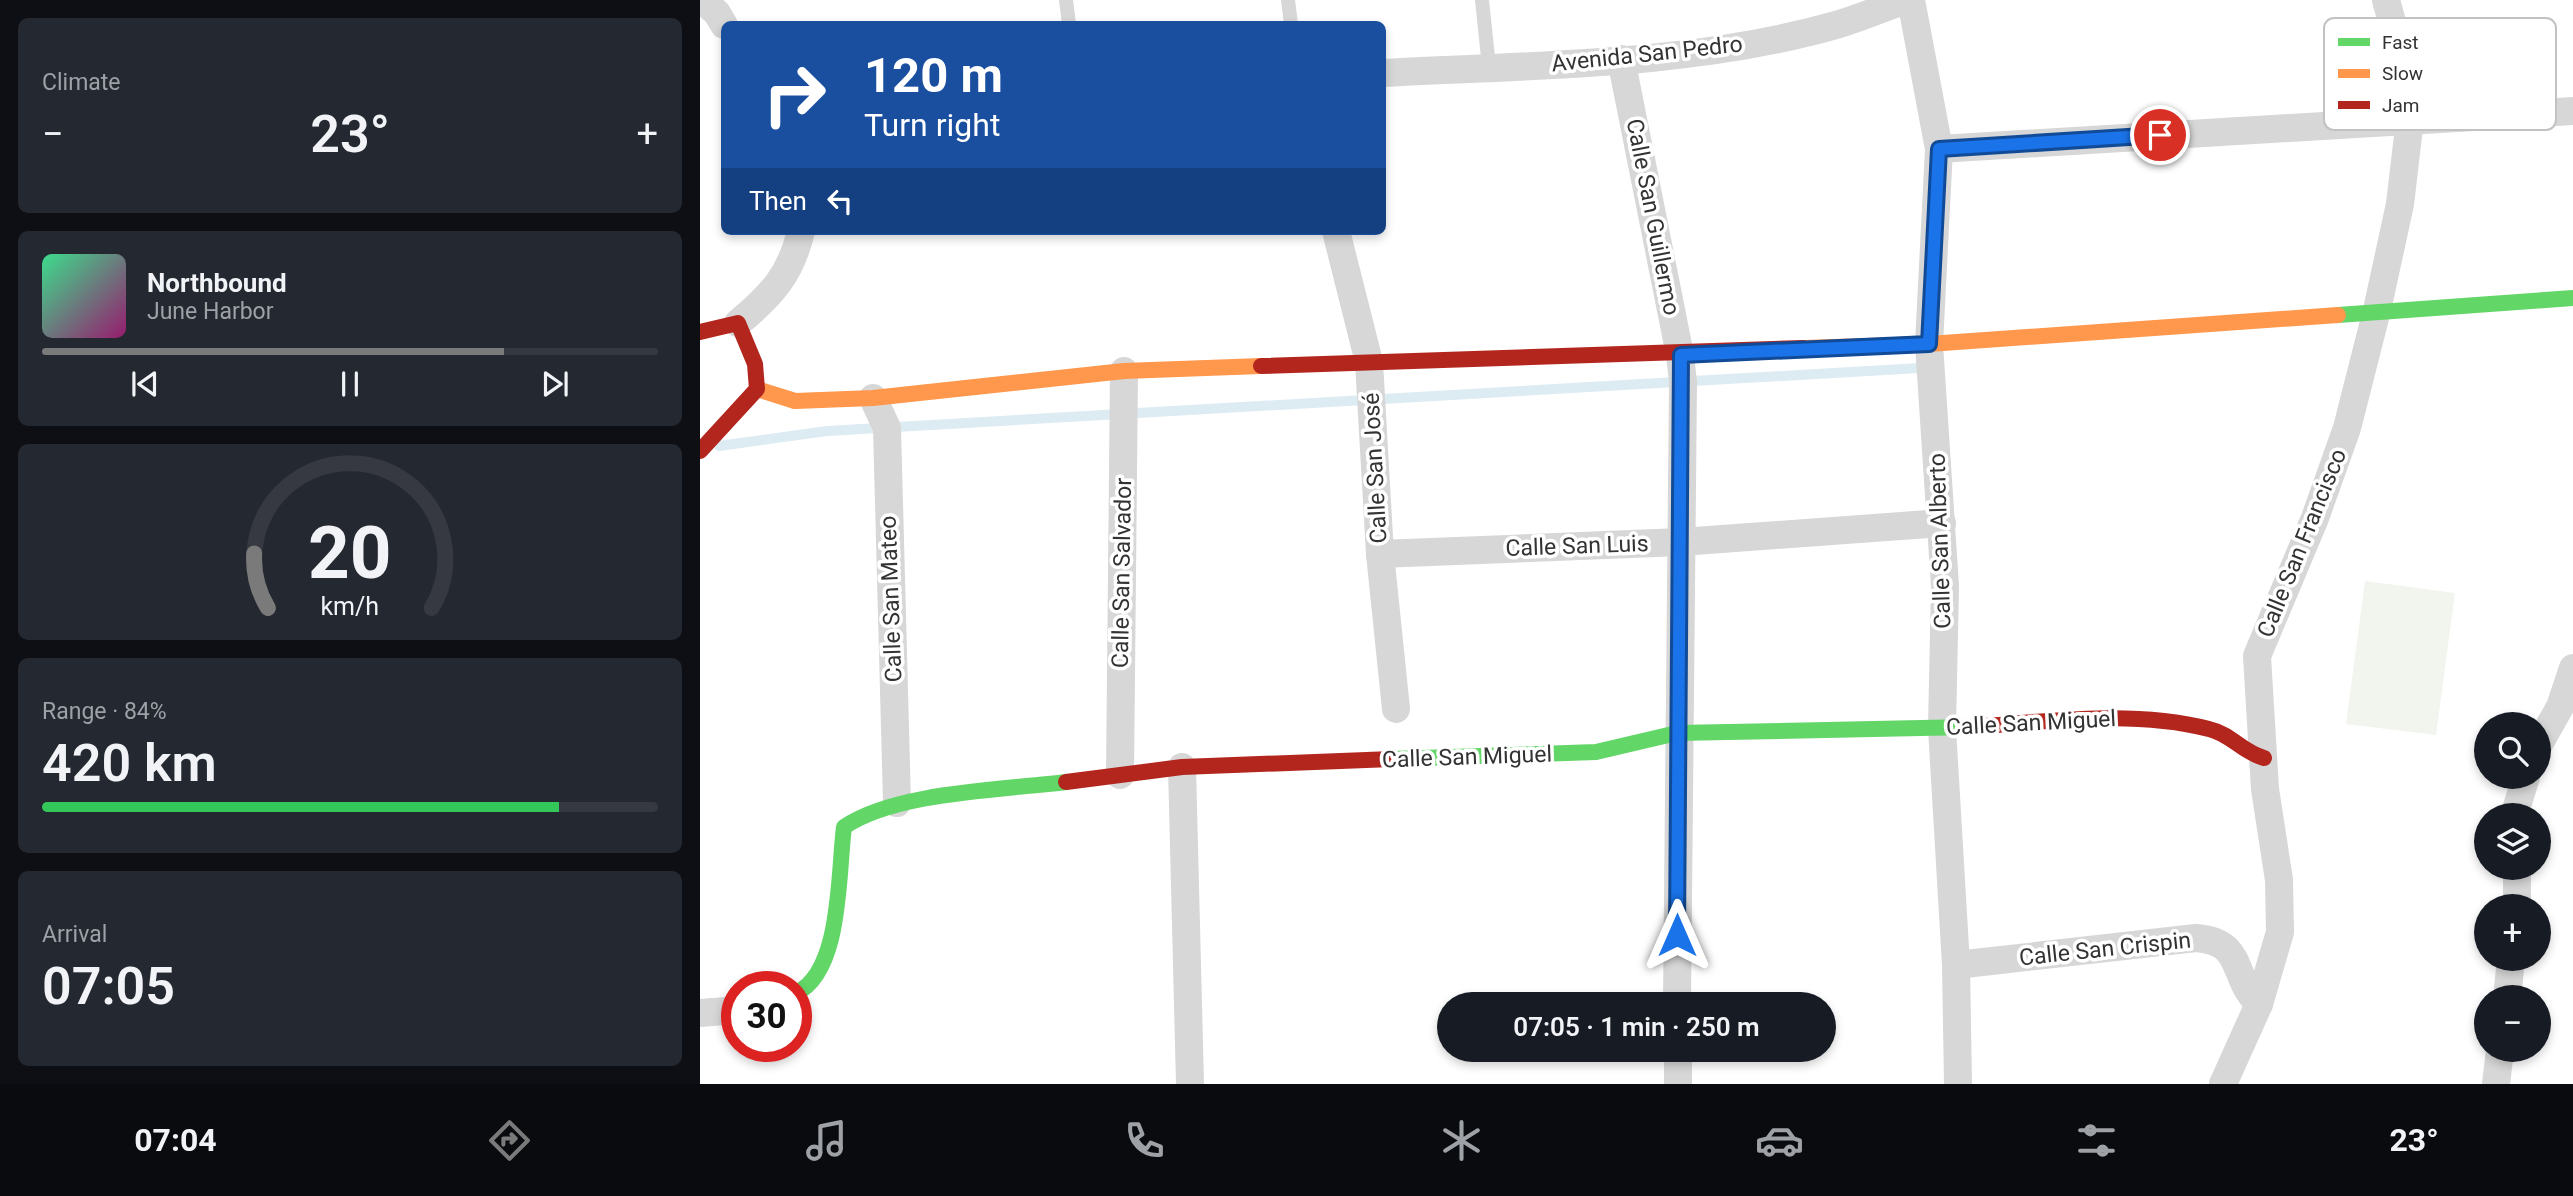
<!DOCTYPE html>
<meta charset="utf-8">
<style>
body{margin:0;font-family:Roboto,sans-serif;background:#242831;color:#f1f3f6;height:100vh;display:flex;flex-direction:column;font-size:26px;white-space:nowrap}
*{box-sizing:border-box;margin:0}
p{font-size:23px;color:#9ea1a6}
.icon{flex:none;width:38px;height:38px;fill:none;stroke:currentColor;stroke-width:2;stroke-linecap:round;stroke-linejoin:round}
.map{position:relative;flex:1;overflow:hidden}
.side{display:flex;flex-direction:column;gap:18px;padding:18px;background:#0d0f14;width:700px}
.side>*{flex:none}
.guide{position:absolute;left:21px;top:21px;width:665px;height:214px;border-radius:10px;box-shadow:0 4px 10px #0003;background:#1a4fa0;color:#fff;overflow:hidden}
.tools{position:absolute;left:1774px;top:712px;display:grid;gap:14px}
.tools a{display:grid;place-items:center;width:77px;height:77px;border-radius:50%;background:#171b24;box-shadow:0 4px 10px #0003;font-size:35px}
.speed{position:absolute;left:21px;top:971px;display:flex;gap:14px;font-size:35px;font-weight:700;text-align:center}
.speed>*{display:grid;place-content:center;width:91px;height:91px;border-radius:50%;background:#171b24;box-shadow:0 4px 10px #0003;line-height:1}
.speed .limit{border:10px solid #d22;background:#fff;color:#111}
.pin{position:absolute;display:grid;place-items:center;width:60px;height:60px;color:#fff;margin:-30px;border:4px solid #fff;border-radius:50%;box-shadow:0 2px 7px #0007}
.me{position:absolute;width:77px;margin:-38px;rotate:0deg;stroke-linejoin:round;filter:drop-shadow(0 0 5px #0008)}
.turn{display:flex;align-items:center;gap:24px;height:147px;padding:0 28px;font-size:32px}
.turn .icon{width:91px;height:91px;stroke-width:2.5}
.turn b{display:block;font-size:49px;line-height:60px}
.then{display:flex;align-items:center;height:66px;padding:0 28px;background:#0003;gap:14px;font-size:26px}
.big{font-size:52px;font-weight:600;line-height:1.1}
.side .widget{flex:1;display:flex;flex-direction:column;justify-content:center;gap:10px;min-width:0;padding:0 24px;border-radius:10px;background:#242831}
.side .dial{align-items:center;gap:0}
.dial svg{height:182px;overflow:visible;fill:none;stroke:#363941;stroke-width:7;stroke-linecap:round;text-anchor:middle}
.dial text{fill:#f1f3f6;stroke:none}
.song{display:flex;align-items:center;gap:21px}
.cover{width:84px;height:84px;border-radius:10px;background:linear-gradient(135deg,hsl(150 70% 55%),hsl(320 70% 35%))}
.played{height:7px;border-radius:4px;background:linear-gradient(90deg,#7a7a7a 75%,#363941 75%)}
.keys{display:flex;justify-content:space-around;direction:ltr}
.heat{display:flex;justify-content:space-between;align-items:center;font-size:38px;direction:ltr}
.charge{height:10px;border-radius:5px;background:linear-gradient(90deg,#34c759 84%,#363941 0)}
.trip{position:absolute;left:737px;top:992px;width:399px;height:70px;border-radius:35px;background:#171b24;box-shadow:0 4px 10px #0003;font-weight:600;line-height:70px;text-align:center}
.tab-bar{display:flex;height:112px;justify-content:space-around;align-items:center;background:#090b0e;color:#9ea1a6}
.tab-bar .icon{width:49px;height:49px}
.tab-bar .current{color:#7a7a7a}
.tab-bar b{font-size:32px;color:#f1f3f6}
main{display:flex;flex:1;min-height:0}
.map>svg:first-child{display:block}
.green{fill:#f1f5ed}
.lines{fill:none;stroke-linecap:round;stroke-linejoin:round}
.stream{stroke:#ddebf3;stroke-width:10}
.lane{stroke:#d7d7d7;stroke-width:14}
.street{stroke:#d7d7d7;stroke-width:28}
.fast{stroke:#63d668;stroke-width:16}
.slow{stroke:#ff974d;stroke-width:16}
.jam{stroke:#b3261e;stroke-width:16}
.route-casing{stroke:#114b97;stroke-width:18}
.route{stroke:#1a73e8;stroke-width:12}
.labels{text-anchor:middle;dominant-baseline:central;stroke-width:7;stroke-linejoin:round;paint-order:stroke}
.street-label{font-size:23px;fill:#333;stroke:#fff}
.key{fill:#fff;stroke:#c2c2c2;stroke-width:2}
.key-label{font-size:19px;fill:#333}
</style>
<main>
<section class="side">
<div class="widget"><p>Climate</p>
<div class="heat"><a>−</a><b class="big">23°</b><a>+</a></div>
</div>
<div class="widget">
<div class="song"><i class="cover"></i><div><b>Northbound</b><p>June Harbor</p></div></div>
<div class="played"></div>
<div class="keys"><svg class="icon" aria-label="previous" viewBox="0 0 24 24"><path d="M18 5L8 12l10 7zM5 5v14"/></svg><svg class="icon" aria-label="pause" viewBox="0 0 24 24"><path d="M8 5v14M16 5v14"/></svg><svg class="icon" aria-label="next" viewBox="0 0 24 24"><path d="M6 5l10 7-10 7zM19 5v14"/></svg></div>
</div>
<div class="widget dial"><svg viewBox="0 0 100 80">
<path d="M14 69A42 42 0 1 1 86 69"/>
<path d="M14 69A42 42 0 0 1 8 45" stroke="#7a7a7a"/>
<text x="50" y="56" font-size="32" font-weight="700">20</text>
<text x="50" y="72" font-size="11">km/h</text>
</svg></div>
<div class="widget"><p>Range · 84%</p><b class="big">420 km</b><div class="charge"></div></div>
<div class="widget"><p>Arrival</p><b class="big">07:05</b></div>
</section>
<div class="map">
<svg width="1873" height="1084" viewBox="0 0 1873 1084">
<rect width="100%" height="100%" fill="#fff"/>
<!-- green -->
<polygon class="green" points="1665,581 1755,593 1736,735 1646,724"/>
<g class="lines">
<!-- stream -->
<polyline class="stream" points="19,446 127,431 1220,368"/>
<!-- lane -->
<g class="lane">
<polyline points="366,0 369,24"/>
<polyline points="588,0 591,24"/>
<polyline points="782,0 789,67"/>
</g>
<!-- street -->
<g class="street">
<polyline points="2,0 17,13 24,25"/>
<polyline points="1211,0 1239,149 1229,344 1245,586 1242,728 1256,965 1258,1084"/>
<polyline points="921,59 980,355 983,382 977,1004"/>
<path d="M 682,73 C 831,65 992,66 1136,25 C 1160,18 1183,8 1206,0"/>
<polyline points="1239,149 1873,111"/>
<polyline points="636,231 669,362 680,554 696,709"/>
<path d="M 38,323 C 72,295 91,274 101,231"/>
<polyline points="173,398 187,428 197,803"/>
<polyline points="680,554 981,542 1242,523"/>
<polyline points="1839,744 1860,707 1873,668"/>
<polyline points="482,767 490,1084"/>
<polyline points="420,775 424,371"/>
<polyline points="1814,816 1826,777"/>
<polyline points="1817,868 1817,906"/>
<path d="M 1256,965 L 1496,938 C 1546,942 1530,976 1559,1004"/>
<polyline points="1807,998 1811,959"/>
<polyline points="0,1013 37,1010"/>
<polyline points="978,1050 978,1084"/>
<polyline points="1523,1084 1559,1004 1580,932 1579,880 1565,789 1557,656 1615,518 1647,428 1677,310 1700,204 1710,119 1709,84 1686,0"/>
<polyline points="1796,1084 1800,1050"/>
</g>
<!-- fast -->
<g class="fast">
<polyline points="1638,315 1873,298"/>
<polyline points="692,759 896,752 977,733 1269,727"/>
<path d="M 96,993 C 142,972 138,872 144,827 C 195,792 302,790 366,782"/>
</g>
<!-- slow -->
<g class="slow">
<polyline points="1103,348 1229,344 1638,315"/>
<polyline points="57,389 95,401 173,398 424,371 561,366"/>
</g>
<!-- jam -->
<g class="jam">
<polyline points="0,332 38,323 55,364 57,389 0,451"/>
<polyline points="561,366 1103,348"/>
<path d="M 1269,727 C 1347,722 1431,709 1509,729 C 1531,734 1542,752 1564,758"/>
<polyline points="366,782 482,767 692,759"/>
</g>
</g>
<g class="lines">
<defs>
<polyline id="route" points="977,935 981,355 1229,344 1239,149 1460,135"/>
</defs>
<!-- route casing -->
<use href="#route" class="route-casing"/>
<!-- route -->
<use href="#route" class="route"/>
</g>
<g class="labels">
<!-- street labels -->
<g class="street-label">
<text transform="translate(947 54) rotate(-6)">Avenida San Pedro</text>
<text transform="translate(953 217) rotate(79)">Calle San Guillermo</text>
<text transform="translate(675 468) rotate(-93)">Calle San José</text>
<text transform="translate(1240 541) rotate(-92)">Calle San Alberto</text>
<text transform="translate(1602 543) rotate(-68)">Calle San Francisco</text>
<text transform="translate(877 546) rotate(-2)">Calle San Luis</text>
<text transform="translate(422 573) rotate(-89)">Calle San Salvador</text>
<text transform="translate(191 599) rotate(-92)">Calle San Mateo</text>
<text transform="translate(1331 723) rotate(-3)">Calle San Miguel</text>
<text transform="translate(767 757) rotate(-2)">Calle San Miguel</text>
<text transform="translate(1405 949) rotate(-6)">Calle San Crispin</text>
</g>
</g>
<!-- legend -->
<rect x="1624" y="18" width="232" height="112" rx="10" class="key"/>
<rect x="1638" y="38" width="32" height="8" fill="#63d668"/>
<rect x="1638" y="69" width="32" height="9" fill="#ff974d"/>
<rect x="1638" y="101" width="32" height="8" fill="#b3261e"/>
<g class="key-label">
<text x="1682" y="49">Fast</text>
<text x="1682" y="80">Slow</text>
<text x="1682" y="112">Jam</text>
</g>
</svg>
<div class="tools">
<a><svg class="icon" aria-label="search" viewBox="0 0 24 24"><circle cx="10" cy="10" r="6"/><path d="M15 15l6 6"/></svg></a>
<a><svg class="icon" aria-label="layers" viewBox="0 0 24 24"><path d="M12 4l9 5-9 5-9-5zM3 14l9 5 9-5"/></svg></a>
<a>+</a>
<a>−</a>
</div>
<div class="speed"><div class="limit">30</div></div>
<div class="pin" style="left:1460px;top:135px;background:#d93025"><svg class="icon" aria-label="arrive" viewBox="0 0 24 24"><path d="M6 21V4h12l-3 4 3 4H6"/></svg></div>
<svg class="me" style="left:977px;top:935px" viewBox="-20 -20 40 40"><path d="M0-17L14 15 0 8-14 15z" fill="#1a73e8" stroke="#fff" stroke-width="4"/></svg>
<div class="trip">07:05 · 1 min · 250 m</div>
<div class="guide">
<div class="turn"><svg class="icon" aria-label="right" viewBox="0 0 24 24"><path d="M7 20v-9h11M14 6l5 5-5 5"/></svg><div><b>120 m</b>Turn right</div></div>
<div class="then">Then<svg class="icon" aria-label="left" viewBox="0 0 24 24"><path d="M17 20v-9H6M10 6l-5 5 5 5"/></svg></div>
</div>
</div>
</main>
<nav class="tab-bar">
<b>07:04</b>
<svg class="icon current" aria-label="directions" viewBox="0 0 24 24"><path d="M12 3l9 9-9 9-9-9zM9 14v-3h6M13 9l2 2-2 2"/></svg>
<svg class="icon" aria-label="music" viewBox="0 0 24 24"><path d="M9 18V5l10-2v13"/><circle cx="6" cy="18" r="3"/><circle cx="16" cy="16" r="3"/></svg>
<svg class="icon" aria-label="phone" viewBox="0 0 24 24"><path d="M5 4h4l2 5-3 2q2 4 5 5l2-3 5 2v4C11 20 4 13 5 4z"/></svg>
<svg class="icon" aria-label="climate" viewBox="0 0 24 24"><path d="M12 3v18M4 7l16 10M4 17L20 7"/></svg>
<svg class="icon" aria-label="car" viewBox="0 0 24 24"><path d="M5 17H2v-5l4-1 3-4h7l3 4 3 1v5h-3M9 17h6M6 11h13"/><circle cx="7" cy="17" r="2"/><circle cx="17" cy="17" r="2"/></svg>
<svg class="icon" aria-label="filters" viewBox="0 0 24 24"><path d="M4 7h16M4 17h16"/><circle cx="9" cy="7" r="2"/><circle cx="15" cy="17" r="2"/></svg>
<b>23°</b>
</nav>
